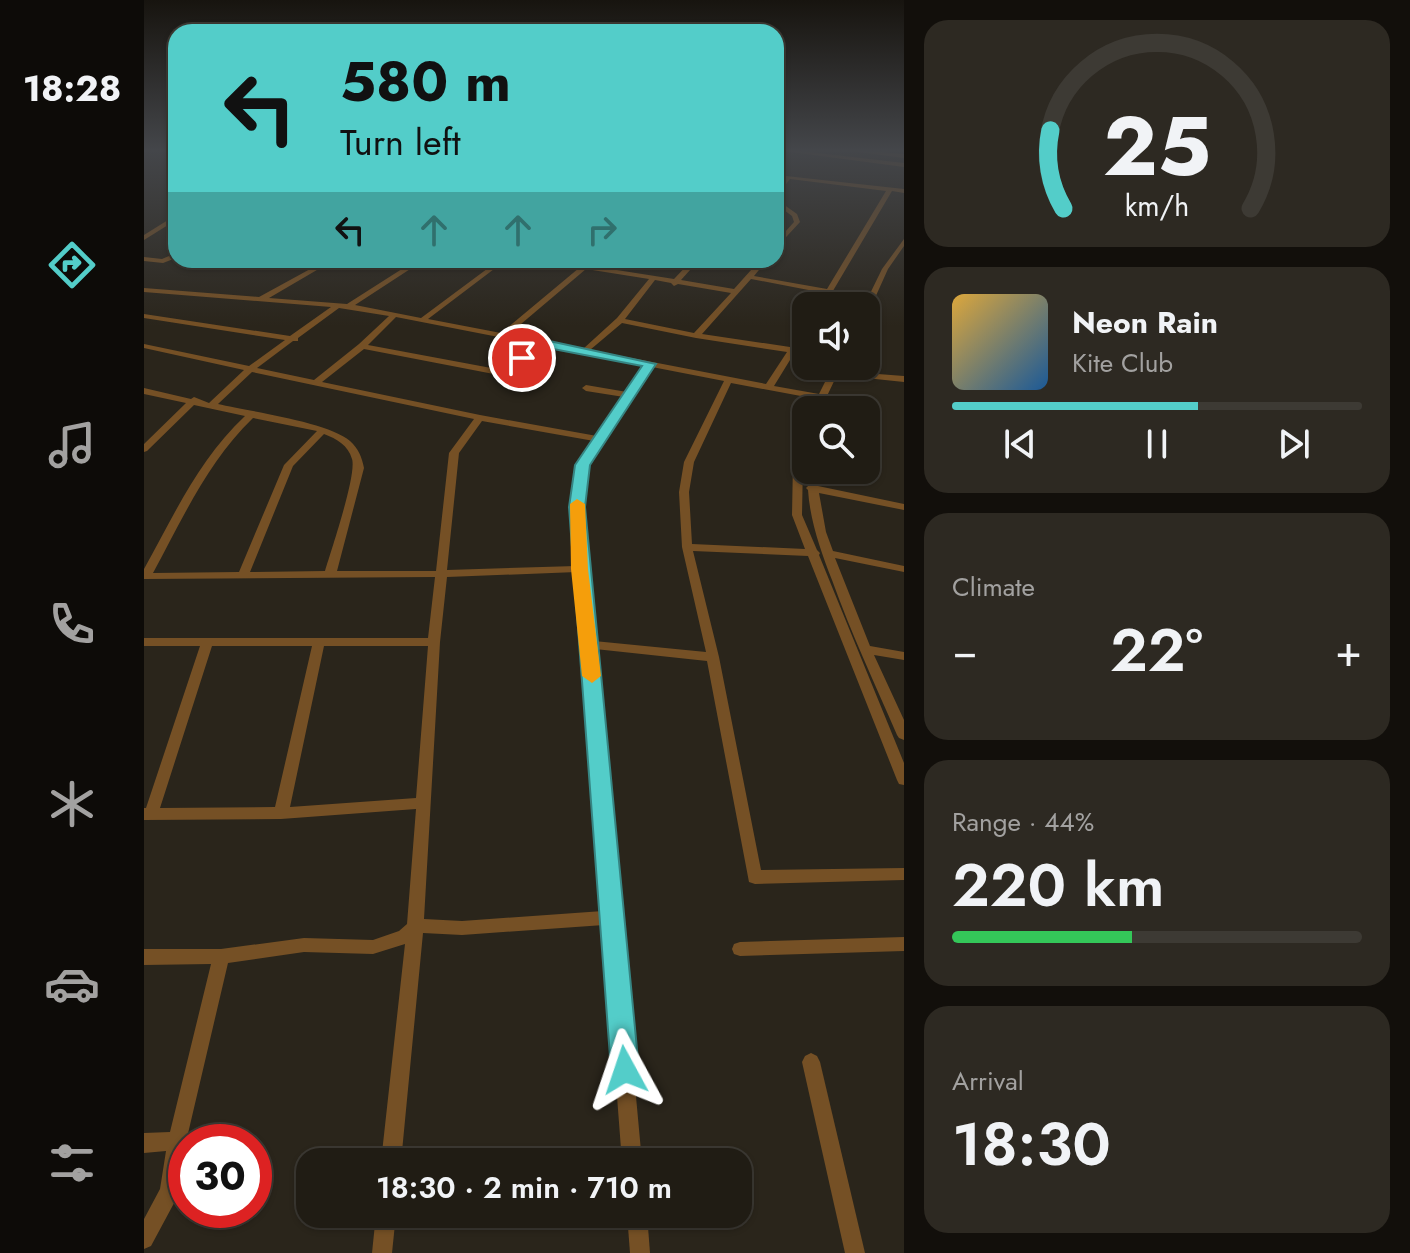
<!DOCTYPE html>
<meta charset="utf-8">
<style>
body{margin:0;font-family:Jost,sans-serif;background:#2d2922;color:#f1f3f6;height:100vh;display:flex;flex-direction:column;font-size:30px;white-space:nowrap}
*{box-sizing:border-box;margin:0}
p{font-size:26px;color:#a2a1a0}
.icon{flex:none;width:44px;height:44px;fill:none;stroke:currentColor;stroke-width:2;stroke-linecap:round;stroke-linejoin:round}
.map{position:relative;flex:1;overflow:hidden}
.details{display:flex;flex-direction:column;gap:20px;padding:20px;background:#120f0b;width:506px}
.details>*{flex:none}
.guide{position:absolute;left:24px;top:24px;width:616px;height:244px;border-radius:24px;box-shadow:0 2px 6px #0004,0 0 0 2px #3d3a34;background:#53cdc9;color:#111;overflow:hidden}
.fabs{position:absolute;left:648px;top:292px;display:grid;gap:16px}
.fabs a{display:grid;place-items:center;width:88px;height:88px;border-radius:16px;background:#201c14;box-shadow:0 2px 6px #0004,0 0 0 2px #3d3a34;font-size:40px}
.speed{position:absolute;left:24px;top:1124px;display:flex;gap:16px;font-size:40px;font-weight:700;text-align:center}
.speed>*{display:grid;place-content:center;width:104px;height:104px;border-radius:50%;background:#201c14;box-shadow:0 2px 6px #0004,0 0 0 2px #3d3a34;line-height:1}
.speed .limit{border:12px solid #d22;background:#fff;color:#111}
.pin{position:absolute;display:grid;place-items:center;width:68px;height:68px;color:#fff;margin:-34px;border:4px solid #fff;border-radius:50%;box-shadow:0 2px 8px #0007}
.me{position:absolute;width:88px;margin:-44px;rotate:355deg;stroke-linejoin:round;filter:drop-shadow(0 0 6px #0008)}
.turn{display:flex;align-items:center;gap:28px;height:168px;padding:0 40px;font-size:36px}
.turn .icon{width:104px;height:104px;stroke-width:2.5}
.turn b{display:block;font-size:56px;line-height:68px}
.lanes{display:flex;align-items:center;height:76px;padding:0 40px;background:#0003;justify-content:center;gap:40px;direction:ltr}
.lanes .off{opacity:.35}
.big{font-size:60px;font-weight:600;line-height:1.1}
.details .tile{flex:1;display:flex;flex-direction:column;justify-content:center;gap:12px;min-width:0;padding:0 28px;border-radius:24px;background:#2d2922}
.details .dial{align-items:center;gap:0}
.dial svg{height:208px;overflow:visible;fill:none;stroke:#3d3a34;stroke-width:7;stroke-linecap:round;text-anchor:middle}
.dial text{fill:#f1f3f6;stroke:none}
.song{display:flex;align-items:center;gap:24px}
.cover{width:96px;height:96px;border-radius:12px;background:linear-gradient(135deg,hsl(40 70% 55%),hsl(210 70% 35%))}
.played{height:8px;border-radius:4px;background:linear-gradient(90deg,#53cdc9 60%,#3d3a34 60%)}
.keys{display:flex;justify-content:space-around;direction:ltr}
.heat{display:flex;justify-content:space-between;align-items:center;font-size:44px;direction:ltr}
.charge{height:12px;border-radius:6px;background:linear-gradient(90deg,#34c759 44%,#3d3a34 0)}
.trip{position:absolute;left:152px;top:1148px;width:456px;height:80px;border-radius:24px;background:#201c14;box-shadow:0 2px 6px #0004,0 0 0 2px #3d3a34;font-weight:600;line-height:80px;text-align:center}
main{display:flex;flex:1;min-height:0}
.menu{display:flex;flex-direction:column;width:144px;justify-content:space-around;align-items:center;background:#0d0b08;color:#a2a1a0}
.menu .icon{width:56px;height:56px}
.menu .current{color:#53cdc9}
.menu b{font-size:36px;color:#f1f3f6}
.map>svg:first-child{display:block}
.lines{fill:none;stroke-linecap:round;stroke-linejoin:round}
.minor{fill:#755025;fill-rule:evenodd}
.route{fill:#53cdc9;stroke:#368583;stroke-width:2}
.slow{fill:#f59e0b}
</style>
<main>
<nav class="menu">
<b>18:28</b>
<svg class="icon current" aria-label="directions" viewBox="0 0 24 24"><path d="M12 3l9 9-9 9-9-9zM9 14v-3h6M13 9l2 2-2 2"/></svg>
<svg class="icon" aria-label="music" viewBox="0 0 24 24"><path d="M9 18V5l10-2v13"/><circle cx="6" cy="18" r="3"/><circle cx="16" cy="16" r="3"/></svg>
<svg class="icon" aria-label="phone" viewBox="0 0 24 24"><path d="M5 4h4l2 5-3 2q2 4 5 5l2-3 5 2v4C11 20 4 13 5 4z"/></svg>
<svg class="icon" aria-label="climate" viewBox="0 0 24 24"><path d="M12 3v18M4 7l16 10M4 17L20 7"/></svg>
<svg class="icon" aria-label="car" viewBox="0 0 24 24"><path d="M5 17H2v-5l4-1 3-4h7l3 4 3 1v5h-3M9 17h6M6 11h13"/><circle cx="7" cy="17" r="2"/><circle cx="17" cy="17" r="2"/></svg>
<svg class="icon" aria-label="filters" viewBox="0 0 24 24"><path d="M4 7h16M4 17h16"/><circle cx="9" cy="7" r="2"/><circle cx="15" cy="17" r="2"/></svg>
</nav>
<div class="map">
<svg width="760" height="1253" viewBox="0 0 760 1253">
<rect width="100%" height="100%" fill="#2a251b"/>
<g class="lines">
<!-- minor -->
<g class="minor">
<polygon points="632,150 648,150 760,163 760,167"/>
<polygon points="712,150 760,154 760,158 714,152"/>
<path d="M 642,176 L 760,189 L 760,193 L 748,191 L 680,306 L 672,306 L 680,293 L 607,279 L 558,334 L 646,347 L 659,326 L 662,326 L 662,334 L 630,386 L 675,394 L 689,366 L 697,366 L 695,371 L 760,376 L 760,382 L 693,375 L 683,396 L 689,399 L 685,402 L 681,401 L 676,410 L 668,410 L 673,399 L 587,383 L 550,462 L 545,492 L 548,544 L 661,549 L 648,515 L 649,462 L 657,436 L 662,433 L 662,451 L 659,462 L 658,515 L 673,550 L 676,553 L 675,555 L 760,763 L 760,785 L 755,784 L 753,780 L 664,556 L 549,551 L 575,657 L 617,870 L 760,868 L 760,880 L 611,884 L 605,882 L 563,661 L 451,649 L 498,1162 L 478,1162 L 460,925 L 318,935 L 279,933 L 257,1162 L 237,1162 L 261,944 L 229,954 L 160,952 L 84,963 L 42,1142 L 36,1192 L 7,1246 L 0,1249 L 0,1219 L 16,1189 L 22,1151 L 0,1153 L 0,1133 L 26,1132 L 67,964 L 0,965 L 0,949 L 77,949 L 160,938 L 229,940 L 255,931 L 263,924 L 272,809 L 137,819 L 0,820 L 0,808 L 2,808 L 56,646 L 0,646 L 0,638 L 284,638 L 291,577 L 0,579 L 0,569 C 30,515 55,459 101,416 L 50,405 L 3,451 L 0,452 L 0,444 L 42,403 L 0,394 L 0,388 L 47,399 L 50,397 L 65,403 L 100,370 L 0,348 L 0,344 L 105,366 L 141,340 L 0,318 L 0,314 L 146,336 L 187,307 L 0,292 L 0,288 L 115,297 L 168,268 L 135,260 C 147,260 158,264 170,264 C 177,264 183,260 190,260 L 125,298 L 203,304 L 272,260 L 280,260 L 211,305 L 277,318 L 355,260 L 362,260 L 284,319 L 357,333 L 435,268 L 393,260 L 409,260 L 530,279 L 548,260 L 555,260 L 537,280 L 590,289 L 616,260 L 623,260 L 610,276 L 683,289 L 742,191 L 646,179 L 632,197 L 632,191 ZM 442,269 L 505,279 L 473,318 L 439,349 L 364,335 ZM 511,280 L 527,283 L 530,286 L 534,284 L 587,293 L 550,333 L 481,319 ZM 195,308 L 245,316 L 215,344 L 170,380 L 113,368 L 149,341 L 154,341 L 154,338 ZM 252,317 L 390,344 L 358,370 L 224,345 ZM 478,323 L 552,338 L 643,352 L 622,384 L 446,350 ZM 397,346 L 501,366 L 483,392 L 442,385 L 438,388 L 442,391 L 480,397 L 453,436 L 336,415 L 178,382 L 220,349 L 360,376 ZM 508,367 L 580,381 L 540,462 L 535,492 L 538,547 L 562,652 L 450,641 L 438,507 L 443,465 ZM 108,372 L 330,419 L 305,453 L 292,571 L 193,571 L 220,468 C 218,457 214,448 206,441 C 185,422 104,411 74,404 ZM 109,418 L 173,431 L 140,465 L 95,572 L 9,573 C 39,518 64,461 109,418 ZM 338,421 L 450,441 L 433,465 L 428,507 L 432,566 L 303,570 L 315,453 ZM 180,434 C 193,439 204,445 208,459 C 213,474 187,551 181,571 L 106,572 L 149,466 ZM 433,572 L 459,911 L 318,921 L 280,919 L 296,642 L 303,577 ZM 68,646 L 168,646 L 131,807 L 16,808 ZM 180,646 L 284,646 L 272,798 L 146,807 Z"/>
<polygon points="632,199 653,214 656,222 632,248 632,242 650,222 648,216 632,204"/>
<polygon points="32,215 32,220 0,240 0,235"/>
<polygon points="760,239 760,246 744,269 726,309 722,311 722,306 720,306 738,269"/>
<polygon points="32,253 32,258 19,263 0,261 0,257 18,259"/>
<path d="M 663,470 L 673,470 L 674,486 L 760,504 L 760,510 L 675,493 L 682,532 L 689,551 L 760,566 L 760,572 L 691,558 L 726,646 L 760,652 L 760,660 L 730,655 L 760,720 L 760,740 L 755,738 L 753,735 C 731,684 707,633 688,580 C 677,552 666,521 664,490 L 662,488 L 664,486 Z"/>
<polygon points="760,937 760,951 596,956 590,954 588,949 590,944 596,942"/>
<polygon points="667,1053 673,1056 676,1062 721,1253 701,1253 658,1062 661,1056"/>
<polygon points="232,1214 252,1214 248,1253 228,1253"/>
<polygon points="483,1214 503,1214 506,1253 486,1253"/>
</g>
</g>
<!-- sky -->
<linearGradient id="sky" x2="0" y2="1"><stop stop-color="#17140f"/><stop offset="0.46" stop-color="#44464a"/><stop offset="1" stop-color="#44464a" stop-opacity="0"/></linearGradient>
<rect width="760" height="326" fill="url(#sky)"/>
<!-- route -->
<polygon class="route" points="396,339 512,364 446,465 441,507 495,1070 490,1080 481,1084 471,1080 467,1070 425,507 431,465 498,366 399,347 383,360 374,360 374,355"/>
<!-- slow -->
<polygon class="slow" points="433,499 441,504 444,569 457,676 448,683 438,676 427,569 426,504"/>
</svg>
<div class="fabs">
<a><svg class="icon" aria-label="sound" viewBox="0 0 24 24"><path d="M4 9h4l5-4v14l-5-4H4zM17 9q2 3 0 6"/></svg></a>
<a><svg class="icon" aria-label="search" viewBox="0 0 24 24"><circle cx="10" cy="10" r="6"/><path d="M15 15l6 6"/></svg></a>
</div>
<div class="speed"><div class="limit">30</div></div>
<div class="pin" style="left:378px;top:358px;background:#d93025"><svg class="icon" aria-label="arrive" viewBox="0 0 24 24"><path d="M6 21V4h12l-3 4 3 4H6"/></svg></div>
<svg class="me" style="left:481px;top:1070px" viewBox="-20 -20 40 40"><path d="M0-17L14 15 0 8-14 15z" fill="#53cdc9" stroke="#fff" stroke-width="4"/></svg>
<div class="trip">18:30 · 2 min · 710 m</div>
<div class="guide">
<div class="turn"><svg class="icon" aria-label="left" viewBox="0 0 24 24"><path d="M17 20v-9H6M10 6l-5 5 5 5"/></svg><div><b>580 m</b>Turn left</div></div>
<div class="lanes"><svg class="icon" aria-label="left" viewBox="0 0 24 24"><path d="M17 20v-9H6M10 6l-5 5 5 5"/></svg><svg class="icon off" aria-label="ahead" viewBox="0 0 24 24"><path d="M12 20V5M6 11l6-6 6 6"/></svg><svg class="icon off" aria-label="ahead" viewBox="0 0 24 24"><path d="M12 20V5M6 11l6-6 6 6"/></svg><svg class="icon off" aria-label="right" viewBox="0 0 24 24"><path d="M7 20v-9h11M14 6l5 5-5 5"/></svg></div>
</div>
</div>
<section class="details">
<div class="tile dial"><svg viewBox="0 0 100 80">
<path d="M14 69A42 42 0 1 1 86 69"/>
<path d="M14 69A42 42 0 0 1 9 39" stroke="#53cdc9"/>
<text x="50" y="56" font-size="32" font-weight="700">25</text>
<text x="50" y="72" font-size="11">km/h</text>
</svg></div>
<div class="tile">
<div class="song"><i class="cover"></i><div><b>Neon Rain</b><p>Kite Club</p></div></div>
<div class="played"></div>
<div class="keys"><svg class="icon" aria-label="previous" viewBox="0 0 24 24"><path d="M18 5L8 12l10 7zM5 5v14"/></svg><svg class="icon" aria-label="pause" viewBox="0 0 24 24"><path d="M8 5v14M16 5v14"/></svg><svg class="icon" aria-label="next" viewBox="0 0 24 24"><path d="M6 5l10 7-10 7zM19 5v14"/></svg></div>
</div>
<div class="tile"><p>Climate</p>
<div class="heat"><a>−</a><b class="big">22°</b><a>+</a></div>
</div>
<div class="tile"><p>Range · 44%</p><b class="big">220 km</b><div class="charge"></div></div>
<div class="tile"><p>Arrival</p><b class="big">18:30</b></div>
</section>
</main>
